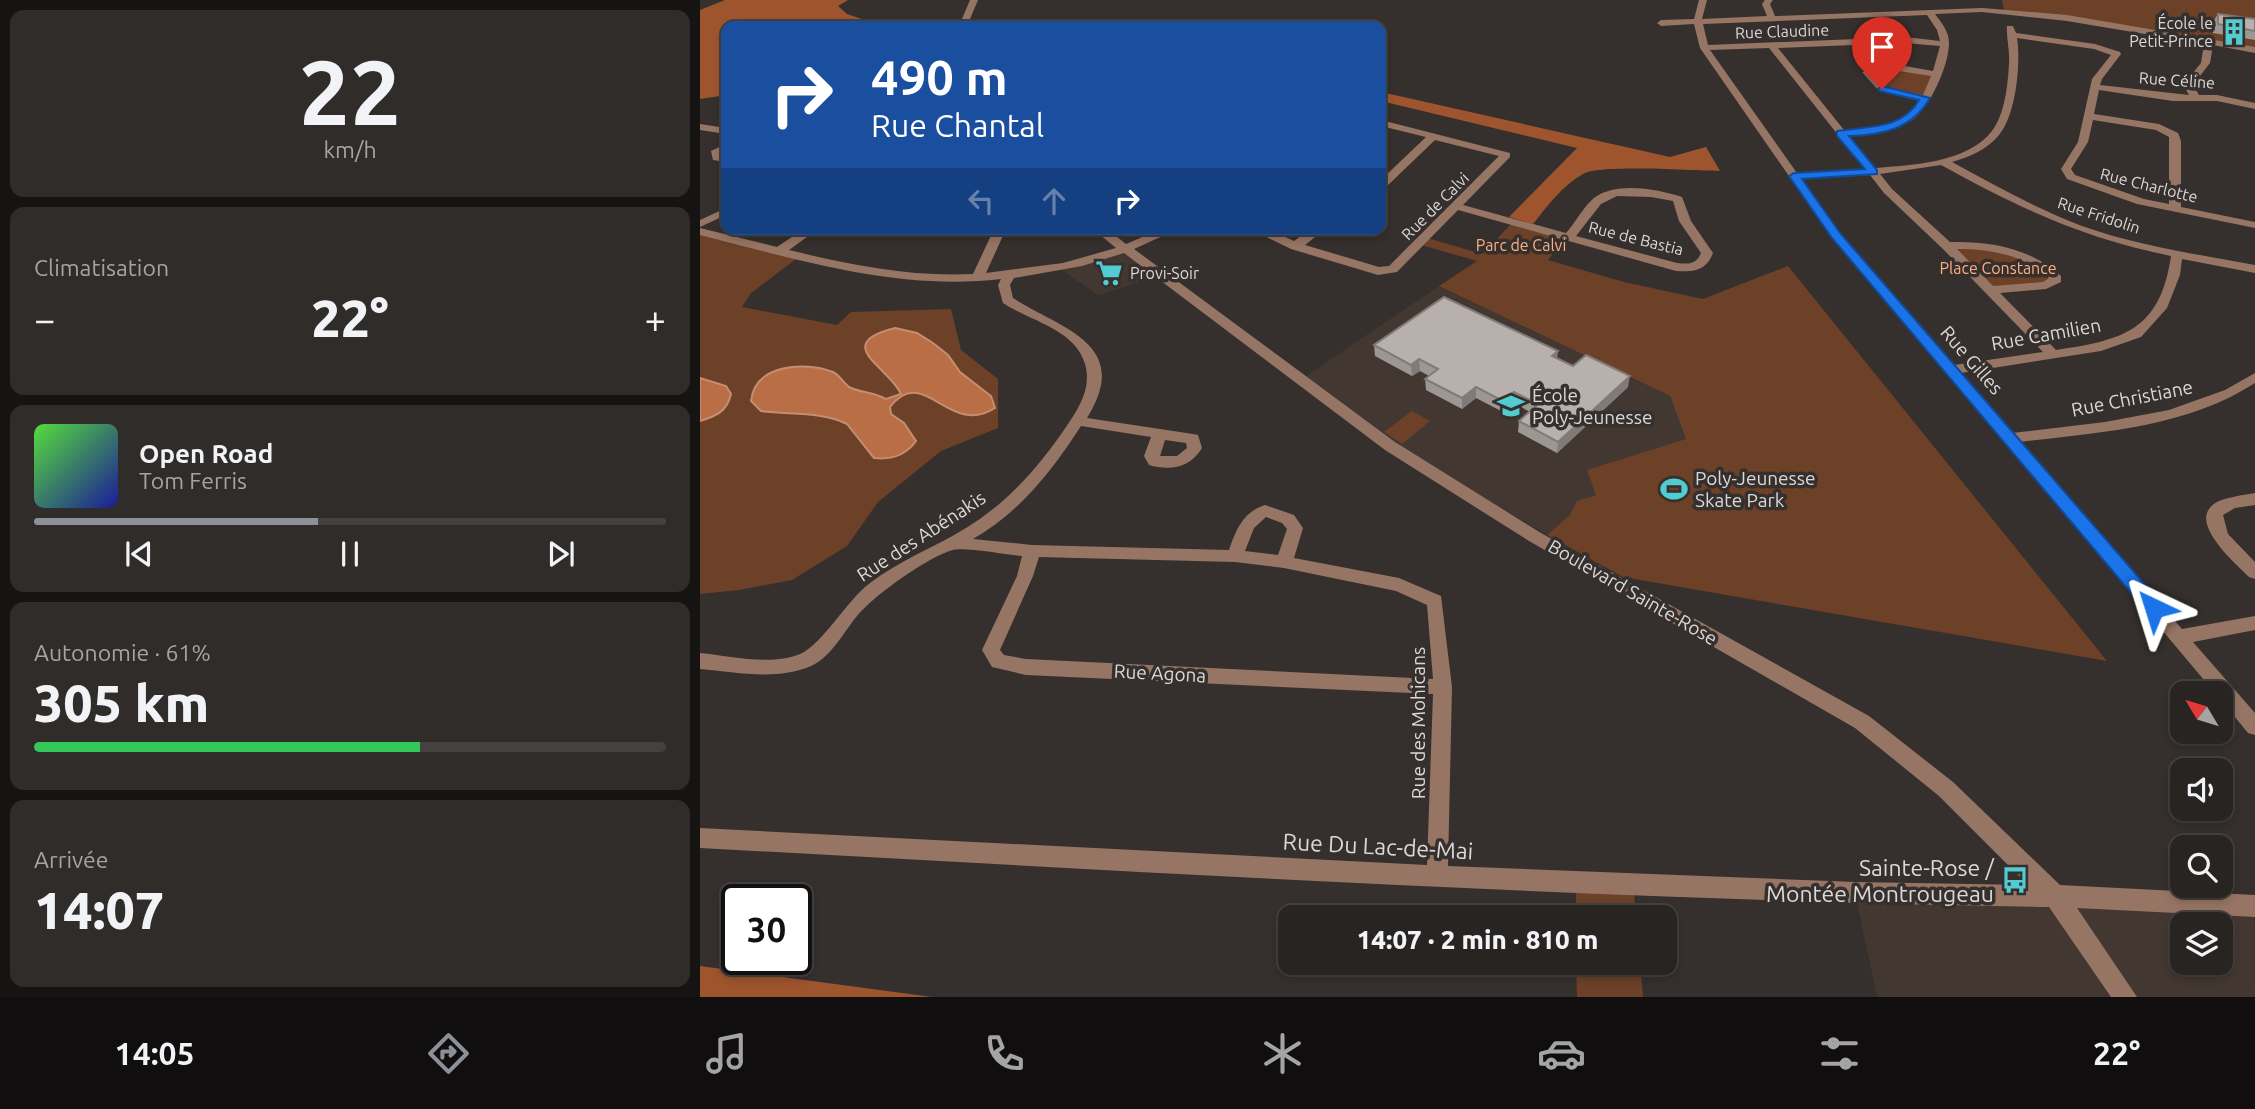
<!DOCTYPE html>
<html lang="fr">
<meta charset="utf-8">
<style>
body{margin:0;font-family:Ubuntu,sans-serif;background:#302c2a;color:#f1f3f6;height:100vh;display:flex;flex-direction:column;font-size:26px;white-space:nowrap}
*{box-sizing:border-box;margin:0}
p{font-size:23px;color:#a5a4a5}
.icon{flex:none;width:38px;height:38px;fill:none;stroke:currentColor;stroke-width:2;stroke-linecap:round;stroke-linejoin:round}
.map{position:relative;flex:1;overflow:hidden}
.sheet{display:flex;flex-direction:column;gap:10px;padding:10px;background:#161413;width:700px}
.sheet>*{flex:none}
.hud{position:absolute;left:21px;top:21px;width:665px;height:214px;border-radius:14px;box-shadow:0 4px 10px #0003,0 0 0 2px #444140;background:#1a4fa0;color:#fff;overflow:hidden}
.needle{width:46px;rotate:308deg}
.controls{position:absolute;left:1470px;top:681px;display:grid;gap:14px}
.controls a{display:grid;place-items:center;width:63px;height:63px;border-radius:14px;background:#282422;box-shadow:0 4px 10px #0003,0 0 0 2px #444140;font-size:35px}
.speed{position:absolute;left:21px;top:884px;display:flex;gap:14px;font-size:35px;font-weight:700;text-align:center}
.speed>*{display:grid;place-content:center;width:91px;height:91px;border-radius:50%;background:#282422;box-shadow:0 4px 10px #0003,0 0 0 2px #444140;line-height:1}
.speed .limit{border:4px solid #111;border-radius:10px;background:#fff;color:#111}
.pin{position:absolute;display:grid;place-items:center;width:60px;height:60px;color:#fff;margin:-72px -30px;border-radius:50% 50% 50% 0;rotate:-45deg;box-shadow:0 0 7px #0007}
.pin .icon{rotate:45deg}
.me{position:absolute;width:77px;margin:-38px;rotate:319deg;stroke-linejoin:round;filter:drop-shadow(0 0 5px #0008)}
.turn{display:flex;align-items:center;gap:24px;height:147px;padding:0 35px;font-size:32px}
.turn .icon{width:91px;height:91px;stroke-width:2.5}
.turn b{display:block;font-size:49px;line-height:60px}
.lanes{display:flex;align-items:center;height:66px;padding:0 35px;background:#0003;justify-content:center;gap:35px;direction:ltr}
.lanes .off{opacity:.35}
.big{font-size:52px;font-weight:800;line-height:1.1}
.sheet .tile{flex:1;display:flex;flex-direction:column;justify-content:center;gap:10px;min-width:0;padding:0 24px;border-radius:14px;background:#302c2a}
.sheet .dial{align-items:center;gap:0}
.dial b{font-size:91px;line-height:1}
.song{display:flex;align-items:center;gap:21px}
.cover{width:84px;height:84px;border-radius:10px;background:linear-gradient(135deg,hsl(110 70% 55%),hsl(240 70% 35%))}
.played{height:7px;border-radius:4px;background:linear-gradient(90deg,#8c9099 45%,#444140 45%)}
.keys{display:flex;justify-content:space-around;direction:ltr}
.heat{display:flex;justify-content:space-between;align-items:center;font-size:38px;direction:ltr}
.charge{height:10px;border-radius:5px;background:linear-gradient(90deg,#34c759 61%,#444140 0)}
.trip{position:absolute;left:578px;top:905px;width:399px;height:70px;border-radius:14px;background:#282422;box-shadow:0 4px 10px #0003,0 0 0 2px #444140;font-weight:800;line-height:70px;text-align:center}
.tabs{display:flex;height:112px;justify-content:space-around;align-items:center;background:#100e0e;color:#a5a4a5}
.tabs .icon{width:49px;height:49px}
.tabs .selected{color:#8c9099}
.tabs b{font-size:32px;color:#f1f3f6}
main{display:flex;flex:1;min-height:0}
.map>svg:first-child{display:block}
.built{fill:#433732;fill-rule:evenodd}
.green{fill:#6d4028}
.forest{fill:#9e552e}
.water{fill:#b96e46;stroke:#c48e72;stroke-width:2}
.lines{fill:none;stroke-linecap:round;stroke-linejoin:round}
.minor{fill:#977564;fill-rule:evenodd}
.wall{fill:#9d9794}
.shaded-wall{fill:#807b78}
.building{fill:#b7b0ac;stroke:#807b78;stroke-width:2}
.route{fill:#1a73e8;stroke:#114b97;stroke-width:2}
.labels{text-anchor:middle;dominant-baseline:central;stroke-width:7;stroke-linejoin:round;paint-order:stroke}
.far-poi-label{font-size:16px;fill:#dcd8d7;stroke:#35302d;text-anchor:end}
.far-street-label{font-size:16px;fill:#dcd8d7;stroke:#35302d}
.far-park-label{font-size:16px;fill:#ffad83;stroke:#35302d}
.street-label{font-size:19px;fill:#dcd8d7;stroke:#35302d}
.poi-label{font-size:19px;fill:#dcd8d7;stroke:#35302d;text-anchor:start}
.near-street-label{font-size:23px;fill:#dcd8d7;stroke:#35302d}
.near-poi-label{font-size:23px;fill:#dcd8d7;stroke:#35302d;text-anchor:end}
</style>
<main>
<section class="sheet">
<div class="tile dial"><b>22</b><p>km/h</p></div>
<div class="tile"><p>Climatisation</p>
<div class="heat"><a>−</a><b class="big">22°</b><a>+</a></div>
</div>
<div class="tile">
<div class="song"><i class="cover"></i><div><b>Open Road</b><p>Tom Ferris</p></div></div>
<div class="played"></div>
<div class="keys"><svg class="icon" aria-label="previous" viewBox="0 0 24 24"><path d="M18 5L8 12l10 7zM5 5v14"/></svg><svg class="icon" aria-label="pause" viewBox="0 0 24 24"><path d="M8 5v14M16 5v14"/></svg><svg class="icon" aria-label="next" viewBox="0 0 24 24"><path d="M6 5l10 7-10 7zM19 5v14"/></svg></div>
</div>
<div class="tile"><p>Autonomie · 61%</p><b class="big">305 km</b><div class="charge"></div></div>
<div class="tile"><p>Arrivée</p><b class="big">14:07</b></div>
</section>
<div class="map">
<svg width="1555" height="997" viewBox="0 0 1555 997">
<rect width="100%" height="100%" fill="#35302d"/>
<!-- built -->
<g class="built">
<polygon points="426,248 461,275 398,295 357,267"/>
<polygon points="739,286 969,396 987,439 888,470 897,495 877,501 871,515 847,535 719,459 606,376"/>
<path d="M 1155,893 L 1554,906 L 1555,997 L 1177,997 ZM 1482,924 L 1521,924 L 1521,962 L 1482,962 Z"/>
</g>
<!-- green -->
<g class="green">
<polygon points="1302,0 1555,0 1555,50 1304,11"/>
<polygon points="1199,68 1236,74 1225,98 1182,89 1167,72"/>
<polygon points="813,222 866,237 848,260 924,282 1003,299 1088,266 1407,661 923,577 847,535 870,515 877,501 896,495 887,470 986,439 970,396 739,286 777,261 718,244 724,237 782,254"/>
<polygon points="0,231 100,256 51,293 42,307 137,325 151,312 251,309 261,350 298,379 298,428 241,451 178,502 147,546 92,580 39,590 0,594"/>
<polygon points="1247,246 1302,249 1357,279 1346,285 1290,290"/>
<polygon points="712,411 730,421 702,444 684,432"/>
<polygon points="876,881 933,882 936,917 876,917"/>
<polygon points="876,963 940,963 943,997 877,997"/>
</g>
<!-- forest -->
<g class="forest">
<polygon points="25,0 148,0 138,6 147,14 183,26 26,26 26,99 20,96 0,99 0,10"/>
<path d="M 681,92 L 970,157 L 1006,147 L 1020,171 C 995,171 900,164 883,174 C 862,186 848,205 833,224 L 809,217 L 877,148 L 681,101 Z"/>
<polygon points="0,966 232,997 0,997"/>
</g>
<!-- water -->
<g class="water">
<path d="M 195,328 L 217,333 L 233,343 L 248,355 L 260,372 L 291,396 L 295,408 C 249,438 224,363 190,407 L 191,414 L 204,423 L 216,441 C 206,455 191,460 174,458 L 147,424 C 122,411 88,415 61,411 L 51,401 C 55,364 105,361 133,372 C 140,375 143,383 149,387 C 160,393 172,391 186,399 L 201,394 C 190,368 130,344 195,328 Z"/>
<path d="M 0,378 L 26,386 L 31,394 C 27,412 16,416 0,421 Z"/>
</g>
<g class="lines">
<!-- minor -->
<g class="minor">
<polygon points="270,0 278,0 267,26 259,26"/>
<path d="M 999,0 L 1007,0 L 1002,19 L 1067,16 L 1062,4 L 1065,0 L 1073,0 L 1070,4 L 1075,16 L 1282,8 L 1367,15 L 1555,47 L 1555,53 L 1513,45 L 1510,63 L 1493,85 L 1499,95 L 1517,95 L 1555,103 L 1555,109 L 1517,101 L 1473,101 L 1399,90 L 1394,114 L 1459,124 L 1478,133 L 1481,141 L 1481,207 L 1555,222 L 1555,228 L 1437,204 L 1367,179 L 1361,169 L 1378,142 L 1392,79 L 1411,55 L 1394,49 L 1317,38 C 1321,63 1316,115 1299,135 C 1287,150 1269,157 1252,162 C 1294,185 1337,209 1382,226 C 1438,246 1497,254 1555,265 L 1555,273 L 1482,259 L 1480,275 L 1467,308 L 1441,337 L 1401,351 L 1261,373 L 1312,433 L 1405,422 L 1469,410 L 1525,390 L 1555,373 L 1555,383 C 1485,428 1401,432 1320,442 L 1482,629 L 1555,616 L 1555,630 L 1493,642 L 1555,713 L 1555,735 L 1548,733 L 1521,700 L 1521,693 L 1515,693 L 1132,238 L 1000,48 L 994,24 L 961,26 L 957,23 L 961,20 L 994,19 ZM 1282,12 L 1367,21 L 1504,44 L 1501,63 L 1483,85 L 1489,95 L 1400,85 L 1402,79 L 1421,54 L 1420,52 L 1395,44 L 1316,33 L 1313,26 L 1307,26 C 1306,37 1310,51 1309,63 C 1308,84 1305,114 1292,131 C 1267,163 1212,165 1175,168 L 1149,136 C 1171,135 1193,132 1212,120 C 1230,108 1249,65 1249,43 C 1249,32 1242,23 1235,14 ZM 1227,15 L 1237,30 L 1240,41 L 1205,37 L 1008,45 L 1003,24 ZM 1205,43 L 1240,46 L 1233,71 L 1199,65 L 1162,72 L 1179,91 L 1219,101 C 1202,126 1172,130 1144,130 L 1078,48 ZM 1069,48 L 1165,169 L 1097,173 L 1010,50 ZM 1199,71 L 1231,76 L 1223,95 L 1185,87 L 1174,74 ZM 1393,120 L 1456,130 L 1469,137 L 1469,204 L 1444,199 L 1375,175 L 1371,169 L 1388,142 ZM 1241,165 C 1319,208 1383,238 1471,256 C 1460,331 1423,340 1356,350 L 1300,293 L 1346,289 L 1361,282 L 1361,276 C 1330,248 1291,241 1250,242 L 1192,189 L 1180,174 ZM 1170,175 L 1184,193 L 1243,249 L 1343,352 L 1254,365 L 1140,234 L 1101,179 ZM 1257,249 C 1291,249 1324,255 1349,278 L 1343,282 L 1293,286 Z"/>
<path d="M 681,120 L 810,153 L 810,157 L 763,205 L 866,233 C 876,222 883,207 894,198 C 916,181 958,189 982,197 L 991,221 L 1013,253 C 1006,271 994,272 976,271 L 758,210 L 697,272 L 678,275 L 591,249 L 554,231 L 552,229 L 568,229 L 594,241 L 611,229 L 625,229 L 605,245 L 679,267 L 689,266 L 799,156 L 735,140 L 685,188 L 681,189 L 681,180 L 726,137 L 681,126 ZM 917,196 L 951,197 L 973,201 L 979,221 L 1001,253 C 996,265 988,264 977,263 L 876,236 L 901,204 Z"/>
<polygon points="0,124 26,128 26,134 0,130"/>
<polygon points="26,144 26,151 21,154 26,156 26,162 13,160 11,151"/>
<polygon points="26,208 26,215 0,227 0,220"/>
<path d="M 0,228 L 77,247 L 104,229 L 118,229 L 89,250 C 150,265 210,277 273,274 L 294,229 L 306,229 L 286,273 L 363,263 L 416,248 L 393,229 L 407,229 L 426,244 L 461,229 L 478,229 L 434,249 L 695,442 L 841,533 L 1169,716 L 1253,782 L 1360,885 L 1555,895 L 1555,917 L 1377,908 L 1437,997 L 1411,997 L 1349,907 C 899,900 450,872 0,848 L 0,828 L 727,865 L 733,694 L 326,675 L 292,667 L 282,650 L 317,576 L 322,556 C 307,555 266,547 253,550 C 229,556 173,596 157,616 C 144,632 131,657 111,666 C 76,681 36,672 0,669 L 0,653 C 30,656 71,666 100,654 C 122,645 147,600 170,583 C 200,560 235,547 266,528 C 307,503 339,467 366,427 C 379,408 392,388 385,364 C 375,329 330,321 303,303 L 298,285 L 301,279 C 198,291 99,260 0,235 ZM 424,253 L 685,450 L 829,541 L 1155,728 L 1239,796 L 1328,885 L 1155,882 L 748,866 L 752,687 L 741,596 L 699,578 L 594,558 L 603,528 L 594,515 L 565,505 C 543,512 536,530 529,550 L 332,545 L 273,539 C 320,512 352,471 381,426 L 451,437 L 444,456 L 449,465 C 470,471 490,468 502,448 L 498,435 L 493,434 L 387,418 C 434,343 359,328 313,298 L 310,285 L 314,278 L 382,266 ZM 465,440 L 486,443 L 487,448 L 477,456 L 460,456 ZM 566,517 L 582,523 L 587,529 L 578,555 L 545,551 L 554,528 ZM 339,557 L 535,562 L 584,568 L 696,591 L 727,605 L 733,679 L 326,659 L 304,655 L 300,650 L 333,576 Z"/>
<path d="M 1555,493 L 1555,505 L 1535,508 L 1523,515 L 1528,534 L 1555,562 L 1555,579 L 1549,577 C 1537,565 1495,529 1509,509 C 1517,497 1541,496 1555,493 Z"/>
</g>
</g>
<!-- wall -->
<g class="wall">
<polygon points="1518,14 1555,19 1555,40 1513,33 1513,22"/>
<polygon points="674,345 858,359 873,366 928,387 857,453 818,432 819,421 830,412 814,403 803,412 776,398 762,409 726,390 725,379 729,376 720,371 712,376 675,356"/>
</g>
<!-- shaded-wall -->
<g class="shaded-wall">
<polygon points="858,351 857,362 852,356"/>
<polygon points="719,359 720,371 712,376 711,365"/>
<polygon points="930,376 928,387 857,453 858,442"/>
<polygon points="776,387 776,398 762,409 762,398"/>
<polygon points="814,392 814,403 803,412 803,401"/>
</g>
<!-- building -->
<g class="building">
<polygon points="1518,14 1555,19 1555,31 1518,24"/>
<polygon points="744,297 858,351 852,356 873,366 886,355 930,376 858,442 819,421 838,404 814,392 803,401 776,387 762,398 725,379 738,369 719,359 711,365 674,345"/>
</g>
<!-- route -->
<path class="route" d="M 1182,86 L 1230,98 C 1212,129 1183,135 1149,136 L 1177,170 L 1177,174 L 1102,179 L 1140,233 L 1461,603 L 1463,608 L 1461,613 L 1448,613 L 1132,238 L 1089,176 L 1094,173 L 1165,169 L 1137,136 L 1137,131 C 1168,126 1202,130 1219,100 L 1179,91 L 1178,89 Z"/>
<!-- icons -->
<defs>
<symbol id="building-bare" viewBox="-9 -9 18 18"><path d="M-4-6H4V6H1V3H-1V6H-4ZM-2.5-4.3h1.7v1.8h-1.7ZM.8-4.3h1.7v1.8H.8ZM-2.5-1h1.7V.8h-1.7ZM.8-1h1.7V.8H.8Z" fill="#52ccd0" stroke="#35302d" stroke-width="2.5" paint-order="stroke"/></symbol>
<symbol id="supermarket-bare" viewBox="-9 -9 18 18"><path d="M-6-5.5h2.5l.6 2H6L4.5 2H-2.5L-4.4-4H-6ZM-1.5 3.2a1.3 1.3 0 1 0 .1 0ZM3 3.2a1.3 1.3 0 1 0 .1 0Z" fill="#52ccd0" stroke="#35302d" stroke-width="2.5" paint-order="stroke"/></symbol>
<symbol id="school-bare" viewBox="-9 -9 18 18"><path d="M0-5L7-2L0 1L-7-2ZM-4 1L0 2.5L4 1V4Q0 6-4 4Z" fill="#52ccd0" stroke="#35302d" stroke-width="2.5" paint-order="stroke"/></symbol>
<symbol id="stadium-bare" viewBox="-9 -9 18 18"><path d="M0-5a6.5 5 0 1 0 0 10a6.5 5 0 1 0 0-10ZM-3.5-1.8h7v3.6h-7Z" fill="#52ccd0" stroke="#35302d" stroke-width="2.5" paint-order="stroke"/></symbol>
<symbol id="bus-bare" viewBox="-9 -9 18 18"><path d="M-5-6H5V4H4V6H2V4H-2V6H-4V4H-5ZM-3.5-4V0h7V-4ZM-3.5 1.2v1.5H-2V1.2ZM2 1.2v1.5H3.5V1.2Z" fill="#52ccd0" stroke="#35302d" stroke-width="2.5" paint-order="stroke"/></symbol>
</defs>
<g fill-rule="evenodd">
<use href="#building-bare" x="1515" y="13" width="38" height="38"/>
<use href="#supermarket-bare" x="390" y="254" width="38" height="38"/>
<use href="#school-bare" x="792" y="387" width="38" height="38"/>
<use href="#stadium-bare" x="955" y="470" width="38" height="38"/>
<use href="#bus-bare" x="1296" y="861" width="38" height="38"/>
</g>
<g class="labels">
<!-- far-poi labels -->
<g class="far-poi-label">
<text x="1513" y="23">École le<tspan x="1513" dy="18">Petit-Prince</tspan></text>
<text x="430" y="273" text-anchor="start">Provi-Soir</text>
</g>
<!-- far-street labels -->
<g class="far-street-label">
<text transform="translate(1082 31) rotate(-2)">Rue Claudine</text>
<text transform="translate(1477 80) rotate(4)">Rue Céline</text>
<text transform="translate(1449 185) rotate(14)">Rue Charlotte</text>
<text transform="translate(735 206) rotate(-45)">Rue de Calvi</text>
<text transform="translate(1399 215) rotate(18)">Rue Fridolin</text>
<text transform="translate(936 238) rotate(14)">Rue de Bastia</text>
</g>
<!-- far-park labels -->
<g class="far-park-label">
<text x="821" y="245">Parc de Calvi</text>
<text x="1298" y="268">Place Constance</text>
</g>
<!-- street labels -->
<g class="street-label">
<text transform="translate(1346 334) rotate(-10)">Rue Camilien</text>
<text transform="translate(1272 360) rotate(49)">Rue Gilles</text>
<text transform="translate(1432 398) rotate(-11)">Rue Christiane</text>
<text transform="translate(221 536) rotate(-33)">Rue des Abénakis</text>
<text transform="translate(933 592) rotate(30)">Boulevard Sainte-Rose</text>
<text transform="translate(460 673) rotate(3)">Rue Agona</text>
<text transform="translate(718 723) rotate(-90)">Rue des Mohicans</text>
</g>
<!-- poi labels -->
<g class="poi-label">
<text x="832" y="395">École<tspan x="832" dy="22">Poly-Jeunesse</tspan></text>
<text x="995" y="478">Poly-Jeunesse<tspan x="995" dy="22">Skate Park</tspan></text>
</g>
<!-- near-street labels -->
<g class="near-street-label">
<text transform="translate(678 846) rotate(3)">Rue Du Lac-de-Mai</text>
</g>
<!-- near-poi labels -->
<g class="near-poi-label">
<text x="1294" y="867">Sainte-Rose /<tspan x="1294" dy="26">Montée Montrougeau</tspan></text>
</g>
</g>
</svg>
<div class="controls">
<a><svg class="needle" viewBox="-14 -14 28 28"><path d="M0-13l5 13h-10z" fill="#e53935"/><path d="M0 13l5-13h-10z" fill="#a5a4a5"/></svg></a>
<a><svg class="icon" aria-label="sound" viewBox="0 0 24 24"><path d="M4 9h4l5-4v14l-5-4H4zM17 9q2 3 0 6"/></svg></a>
<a><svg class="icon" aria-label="search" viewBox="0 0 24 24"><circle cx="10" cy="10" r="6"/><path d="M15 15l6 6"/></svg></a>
<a><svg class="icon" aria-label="layers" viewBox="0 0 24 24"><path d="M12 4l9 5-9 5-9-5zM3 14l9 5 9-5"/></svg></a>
</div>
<div class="speed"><div class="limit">30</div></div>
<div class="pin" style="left:1182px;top:89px;background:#d93025"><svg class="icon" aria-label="arrive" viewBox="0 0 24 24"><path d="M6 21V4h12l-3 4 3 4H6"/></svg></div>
<svg class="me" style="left:1454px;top:608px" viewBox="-20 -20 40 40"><path d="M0-17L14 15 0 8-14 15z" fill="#1a73e8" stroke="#fff" stroke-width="4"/></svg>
<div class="trip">14:07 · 2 min · 810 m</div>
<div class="hud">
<div class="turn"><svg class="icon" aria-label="right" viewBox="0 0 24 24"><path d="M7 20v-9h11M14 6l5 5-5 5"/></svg><div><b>490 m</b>Rue Chantal</div></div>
<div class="lanes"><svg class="icon off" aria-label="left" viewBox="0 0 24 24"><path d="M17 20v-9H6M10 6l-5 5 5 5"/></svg><svg class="icon off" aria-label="ahead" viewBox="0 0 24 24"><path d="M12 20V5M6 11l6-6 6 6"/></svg><svg class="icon" aria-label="right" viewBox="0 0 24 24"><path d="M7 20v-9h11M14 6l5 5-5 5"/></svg></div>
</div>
</div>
</main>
<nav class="tabs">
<b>14:05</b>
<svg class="icon selected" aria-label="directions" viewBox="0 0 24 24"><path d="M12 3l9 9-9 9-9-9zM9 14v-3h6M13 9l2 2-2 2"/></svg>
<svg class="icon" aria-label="music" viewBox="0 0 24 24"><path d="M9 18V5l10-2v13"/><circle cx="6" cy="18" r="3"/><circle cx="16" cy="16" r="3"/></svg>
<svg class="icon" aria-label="phone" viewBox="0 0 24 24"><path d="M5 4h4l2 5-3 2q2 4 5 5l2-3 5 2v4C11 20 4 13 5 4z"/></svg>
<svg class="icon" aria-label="climate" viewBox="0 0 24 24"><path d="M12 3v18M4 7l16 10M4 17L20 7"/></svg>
<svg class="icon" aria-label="car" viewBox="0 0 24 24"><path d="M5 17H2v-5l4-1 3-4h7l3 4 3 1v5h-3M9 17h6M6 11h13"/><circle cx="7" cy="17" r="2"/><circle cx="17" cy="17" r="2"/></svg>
<svg class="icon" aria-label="filters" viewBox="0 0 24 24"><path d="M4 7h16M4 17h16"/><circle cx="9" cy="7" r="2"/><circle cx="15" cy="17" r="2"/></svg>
<b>22°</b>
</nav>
